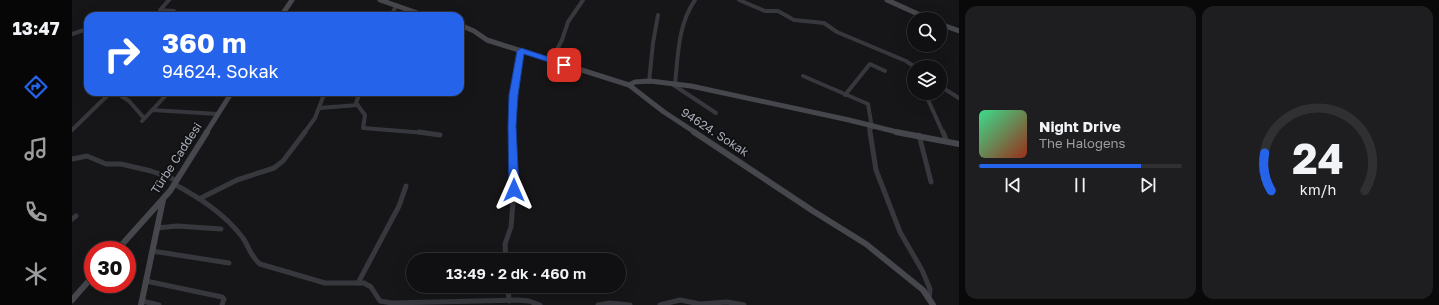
<!DOCTYPE html>
<html lang="tr">
<meta charset="utf-8">
<style>
body{margin:0;font-family:"Golos Text",sans-serif;background:#1e1e20;color:#f1f3f6;height:100vh;display:flex;flex-direction:column;font-size:15px;white-space:nowrap}
*{box-sizing:border-box;margin:0}
p{font-size:13px;color:#9c9d9f}
.icon{flex:none;width:22px;height:22px;fill:none;stroke:currentColor;stroke-width:2;stroke-linecap:round;stroke-linejoin:round}
.map{position:relative;flex:1;overflow:hidden}
.panel{display:flex;flex-direction:column;gap:6px;padding:6px;background:#09090a;width:480px}
.panel>*{flex:none}
.top-card{position:absolute;left:12px;top:12px;width:380px;height:84px;border-radius:12px;box-shadow:0 4px 16px #0002,0 0 0 1px #303032;background:#2563eb;color:#fff;overflow:hidden}
.controls{position:absolute;left:835px;top:12px;display:grid;gap:8px}
.controls a{display:grid;place-items:center;width:40px;height:40px;border-radius:50%;background:#101012;box-shadow:0 4px 16px #0002,0 0 0 1px #303032;font-size:20px}
.speed{position:absolute;left:12px;top:241px;display:flex;gap:8px;font-size:20px;font-weight:700;text-align:center}
.speed>*{display:grid;place-content:center;width:52px;height:52px;border-radius:50%;background:#101012;box-shadow:0 4px 16px #0002,0 0 0 1px #303032;line-height:1}
.speed .limit{border:6px solid #d22;background:#fff;color:#111}
.pin{position:absolute;display:grid;place-items:center;width:34px;height:34px;color:#fff;margin:-17px;border-radius:8px;box-shadow:0 2px 6px #0006}
.me{position:absolute;width:44px;margin:-22px;rotate:0deg;stroke-linejoin:round;filter:drop-shadow(0 0 3px #0008)}
.turn{display:flex;align-items:center;gap:14px;height:84px;padding:0 12px;font-size:18px}
.turn .icon{width:52px;height:52px;stroke-width:2.5}
.turn b{display:block;font-size:28px;line-height:34px}
.panel .tile{flex:1;display:flex;flex-direction:column;justify-content:center;gap:6px;min-width:0;padding:0 14px;border-radius:12px;background:#1e1e20}
.panel .dial{align-items:center;gap:0}
.dial svg{height:104px;overflow:visible;fill:none;stroke:#303032;stroke-width:7;stroke-linecap:round;text-anchor:middle}
.dial text{fill:#f1f3f6;stroke:none}
.song{display:flex;align-items:center;gap:12px}
.cover{width:48px;height:48px;border-radius:6px;background:linear-gradient(135deg,hsl(150 70% 55%),hsl(10 70% 35%))}
.played{height:4px;border-radius:2px;background:linear-gradient(90deg,#2563eb 80%,#303032 80%)}
.keys{display:flex;justify-content:space-around;direction:ltr}
.panel .tiles{flex:1;display:grid;gap:6px;grid-template-columns:repeat(2,1fr)}
.trip{position:absolute;left:334px;top:253px;width:220px;height:40px;border-radius:20px;background:#101012;box-shadow:0 4px 16px #0002,0 0 0 1px #303032;font-weight:600;line-height:40px;text-align:center}
main{display:flex;flex:1;min-height:0}
.menu{display:flex;flex-direction:column;width:72px;justify-content:space-around;align-items:center;background:#060607;color:#9c9d9f}
.menu .icon{width:28px;height:28px}
.menu .current{color:#2563eb}
.menu b{font-size:18px;color:#f1f3f6}
.map>svg:first-child{display:block}
.lines{fill:none;stroke-linecap:round;stroke-linejoin:round}
.street-far1{stroke:#37383d;stroke-width:4}
.street{stroke:#37383d;stroke-width:5}
.secondary-far1{stroke:#45474d;stroke-width:5}
.secondary{stroke:#45474d;stroke-width:6}
.route{fill:#2563eb;stroke:#184099}
.labels{text-anchor:middle;dominant-baseline:central;stroke-width:4;stroke-linejoin:round;paint-order:stroke}
.street-label{font-size:12px;fill:#a8adb8;stroke:#111113}
</style>
<main>
<nav class="menu">
<b>13:47</b>
<svg class="icon current" aria-label="directions" viewBox="0 0 24 24"><path d="M12 3l9 9-9 9-9-9zM9 14v-3h6M13 9l2 2-2 2"/></svg>
<svg class="icon" aria-label="music" viewBox="0 0 24 24"><path d="M9 18V5l10-2v13"/><circle cx="6" cy="18" r="3"/><circle cx="16" cy="16" r="3"/></svg>
<svg class="icon" aria-label="phone" viewBox="0 0 24 24"><path d="M5 4h4l2 5-3 2q2 4 5 5l2-3 5 2v4C11 20 4 13 5 4z"/></svg>
<svg class="icon" aria-label="climate" viewBox="0 0 24 24"><path d="M12 3v18M4 7l16 10M4 17L20 7"/></svg>
</nav>
<div class="map">
<svg width="887" height="305" viewBox="0 0 887 305">
<rect width="100%" height="100%" fill="#161618"/>
<g class="lines">
<!-- street-far1 -->
<g class="street-far1">
<polyline points="97,0 88,10 102,11 100,16"/>
<polyline points="667,0 693,11 706,11 722,20 752,23 765,32 834,61 843,67"/>
<polyline points="319,16 324,6"/>
<polyline points="0,34 12,30"/>
<polyline points="479,61 490,40 496,22 511,0"/>
<polyline points="731,76 796,104 800,128"/>
<polyline points="577,82 581,43 586,15"/>
<polyline points="600,84 644,113"/>
<path d="M 603,84 C 606,56 606,24 623,0"/>
<polyline points="868,86 887,98"/>
<polyline points="43,92 57,101 72,118"/>
<polyline points="288,92 284,103 293,115 291,128 354,133"/>
<polyline points="853,93 871,133"/>
<polyline points="773,95 798,64 813,71"/>
<polyline points="247,108 286,105"/>
<polyline points="80,110 146,114"/>
<polyline points="70,121 97,92"/>
<polyline points="797,127 798,133"/>
<polyline points="0,130 39,92"/>
<polyline points="232,133 243,118 253,92"/>
<polyline points="440,133 442,95 449,51"/>
</g>
<!-- street -->
<g class="street">
<polyline points="347,132 368,135"/>
<polyline points="798,132 804,170 828,232 850,270 858,289 857,299"/>
<polyline points="871,132 875,142"/>
<polyline points="847,135 859,182"/>
<polyline points="0,159 15,156 34,164 49,164 79,171 104,180"/>
<path d="M 102,184 C 128,198 153,214 171,238 C 177,247 179,257 188,264 L 253,283 L 292,283 L 299,287 L 308,301 L 320,303 L 446,300 L 457,301 L 468,305"/>
<polyline points="129,198 165,180 202,168 211,161 233,132"/>
<polyline points="0,219 4,216"/>
<polyline points="85,228 105,226 149,229"/>
<polyline points="80,251 157,263"/>
<polyline points="434,260 433,244 439,227 442,190 440,132"/>
<polyline points="74,281 150,297 152,299 150,305"/>
<polyline points="286,283 327,206 334,186"/>
<polyline points="436,286 437,301"/>
<polyline points="70,301 87,305"/>
<polyline points="526,305 538,303 558,305"/>
<polyline points="588,305 608,300 628,304 655,302 672,305"/>
</g>
<!-- secondary-far1 -->
<g class="secondary-far1">
<polyline points="308,0 354,16"/>
<polyline points="815,0 857,19"/>
<polyline points="209,16 220,0"/>
<polyline points="868,24 887,31"/>
<polyline points="388,25 402,31 415,40 557,85 592,112 624,133"/>
<polyline points="557,85 563,82 578,81 619,86 777,120 829,133"/>
<polyline points="134,133 160,92"/>
</g>
<!-- secondary -->
<g class="secondary">
<polyline points="622,132 741,211 794,244 851,290 861,305"/>
<polyline points="824,132 887,144"/>
<polyline points="45,250 98,191 135,132"/>
<polyline points="0,300 21,276"/>
<polyline points="69,305 91,200"/>
</g>
</g>
<!-- route -->
<polygon class="route" points="449,48 495,63 496,65 492,67 452,54 446,95 444,126 447,190 445,193 438,193 437,190 436,126 437,95 445,51"/>
<g class="labels">
<!-- street labels -->
<g class="street-label">
<text transform="translate(643 132) rotate(33)">94624. Sokak</text>
<text transform="translate(104 158) rotate(-57)">Türbe Caddesi</text>
</g>
</g>
</svg>
<div class="controls">
<a><svg class="icon" aria-label="search" viewBox="0 0 24 24"><circle cx="10" cy="10" r="6"/><path d="M15 15l6 6"/></svg></a>
<a><svg class="icon" aria-label="layers" viewBox="0 0 24 24"><path d="M12 4l9 5-9 5-9-5zM3 14l9 5 9-5"/></svg></a>
</div>
<div class="speed"><div class="limit">30</div></div>
<div class="pin" style="left:492px;top:65px;background:#d93025"><svg class="icon" aria-label="arrive" viewBox="0 0 24 24"><path d="M6 21V4h12l-3 4 3 4H6"/></svg></div>
<svg class="me" style="left:442px;top:190px" viewBox="-20 -20 40 40"><path d="M0-17L14 15 0 8-14 15z" fill="#2563eb" stroke="#fff" stroke-width="4"/></svg>
<div class="trip">13:49 · 2 dk · 460 m</div>
<div class="top-card">
<div class="turn"><svg class="icon" aria-label="right" viewBox="0 0 24 24"><path d="M7 20v-9h11M14 6l5 5-5 5"/></svg><div><b>360 m</b>94624. Sokak</div></div>
</div>
</div>
<section class="panel">
<div class="tiles">
<div class="tile">
<div class="song"><i class="cover"></i><div><b>Night Drive</b><p>The Halogens</p></div></div>
<div class="played"></div>
<div class="keys"><svg class="icon" aria-label="previous" viewBox="0 0 24 24"><path d="M18 5L8 12l10 7zM5 5v14"/></svg><svg class="icon" aria-label="pause" viewBox="0 0 24 24"><path d="M8 5v14M16 5v14"/></svg><svg class="icon" aria-label="next" viewBox="0 0 24 24"><path d="M6 5l10 7-10 7zM19 5v14"/></svg></div>
</div>
<div class="tile dial"><svg viewBox="0 0 100 80">
<path d="M14 69A42 42 0 1 1 86 69"/>
<path d="M14 69A42 42 0 0 1 9 40" stroke="#2563eb"/>
<text x="50" y="56" font-size="32" font-weight="700">24</text>
<text x="50" y="72" font-size="11">km/h</text>
</svg></div>
</div>
</section>
</main>
